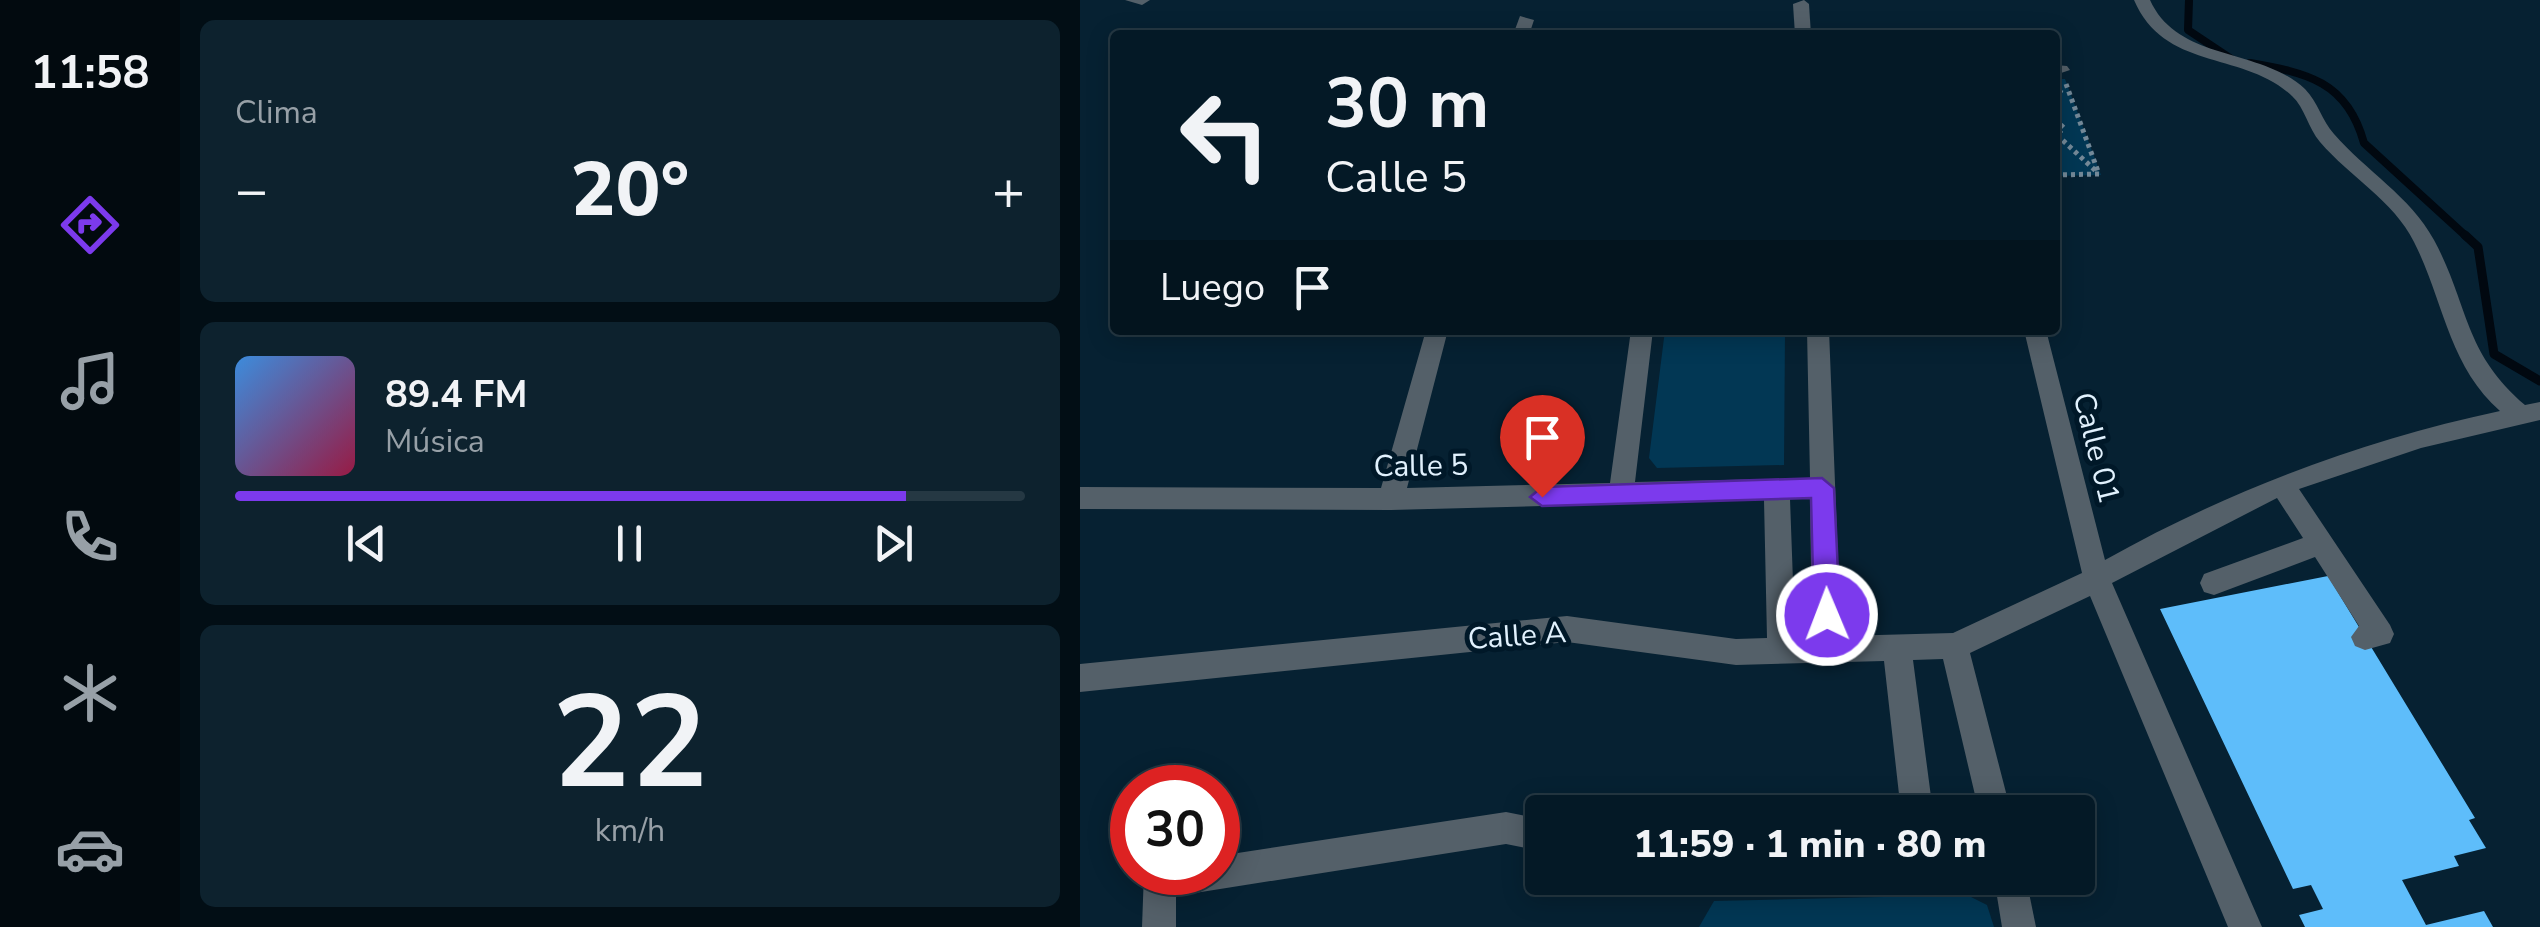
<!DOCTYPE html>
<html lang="es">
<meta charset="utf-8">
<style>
body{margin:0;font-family:"Nunito Sans",sans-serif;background:#0d222e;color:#f1f3f6;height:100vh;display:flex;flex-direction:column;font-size:38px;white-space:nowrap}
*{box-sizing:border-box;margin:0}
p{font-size:32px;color:#97a0a7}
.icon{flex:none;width:55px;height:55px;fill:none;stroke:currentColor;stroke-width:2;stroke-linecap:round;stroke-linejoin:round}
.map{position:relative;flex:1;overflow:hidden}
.panel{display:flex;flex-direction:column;gap:20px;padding:20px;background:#020e15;width:900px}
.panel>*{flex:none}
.top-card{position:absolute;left:30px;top:30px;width:950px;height:305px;border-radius:10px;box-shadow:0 5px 25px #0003,0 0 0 2px #253843;background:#041926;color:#f1f3f6;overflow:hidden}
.speed{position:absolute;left:30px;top:765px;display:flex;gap:20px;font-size:50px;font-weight:700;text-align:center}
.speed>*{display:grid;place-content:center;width:130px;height:130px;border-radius:50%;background:#041926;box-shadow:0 5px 25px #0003,0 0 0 2px #253843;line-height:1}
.speed .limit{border:15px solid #d22;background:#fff;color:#111}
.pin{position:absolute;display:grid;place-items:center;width:85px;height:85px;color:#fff;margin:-102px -42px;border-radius:50% 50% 50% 0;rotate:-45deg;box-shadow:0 0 10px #0007}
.pin .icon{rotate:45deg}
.me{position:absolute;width:110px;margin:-55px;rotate:359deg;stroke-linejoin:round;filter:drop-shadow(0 0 8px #0008)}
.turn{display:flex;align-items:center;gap:35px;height:210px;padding:0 50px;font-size:45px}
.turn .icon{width:130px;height:130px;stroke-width:2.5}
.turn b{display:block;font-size:70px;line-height:85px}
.then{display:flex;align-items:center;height:95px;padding:0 50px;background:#0003;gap:20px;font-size:38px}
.big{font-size:75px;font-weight:800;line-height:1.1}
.panel .widget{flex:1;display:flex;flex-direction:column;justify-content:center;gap:15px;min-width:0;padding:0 35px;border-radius:15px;background:#0d222e}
.panel .dial{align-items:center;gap:0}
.dial b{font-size:130px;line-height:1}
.song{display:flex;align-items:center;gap:30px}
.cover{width:120px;height:120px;border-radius:15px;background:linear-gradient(135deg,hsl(210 70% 55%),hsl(340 70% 35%))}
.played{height:10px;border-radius:5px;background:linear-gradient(90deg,#7c3aed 85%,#253843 85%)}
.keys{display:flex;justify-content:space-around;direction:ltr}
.heat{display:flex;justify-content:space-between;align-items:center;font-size:55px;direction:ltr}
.trip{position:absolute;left:445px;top:795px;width:570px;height:100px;border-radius:10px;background:#041926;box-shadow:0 5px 25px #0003,0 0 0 2px #253843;font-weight:800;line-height:100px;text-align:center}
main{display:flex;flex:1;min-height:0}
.menu{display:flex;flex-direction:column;width:180px;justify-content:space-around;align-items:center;background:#020a0f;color:#97a0a7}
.menu .icon{width:70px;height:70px}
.menu .current{color:#7c3aed}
.menu b{font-size:45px;color:#f1f3f6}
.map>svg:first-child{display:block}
.green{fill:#023754}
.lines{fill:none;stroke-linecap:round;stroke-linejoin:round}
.stream-far1{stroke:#010810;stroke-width:8}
.stream{stroke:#010810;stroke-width:9}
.building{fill:#5ebdfa}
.path{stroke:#748998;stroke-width:5;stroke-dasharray:4 4;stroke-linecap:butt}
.minor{fill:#546069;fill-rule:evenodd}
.route{fill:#7c3aed;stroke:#51269a;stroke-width:2.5}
.labels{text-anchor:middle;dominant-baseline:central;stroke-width:10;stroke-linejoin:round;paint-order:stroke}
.street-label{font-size:30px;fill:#e1f1fd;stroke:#001828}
</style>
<main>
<nav class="menu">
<b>11:58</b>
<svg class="icon current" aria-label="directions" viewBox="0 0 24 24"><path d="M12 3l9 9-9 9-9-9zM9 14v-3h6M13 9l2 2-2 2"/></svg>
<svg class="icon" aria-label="music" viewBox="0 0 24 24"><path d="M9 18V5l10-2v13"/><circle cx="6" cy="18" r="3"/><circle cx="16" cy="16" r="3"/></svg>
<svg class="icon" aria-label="phone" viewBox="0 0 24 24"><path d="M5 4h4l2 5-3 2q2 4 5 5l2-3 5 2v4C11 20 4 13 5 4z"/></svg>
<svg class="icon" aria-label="climate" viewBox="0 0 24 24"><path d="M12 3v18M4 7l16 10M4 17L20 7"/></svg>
<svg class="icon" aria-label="car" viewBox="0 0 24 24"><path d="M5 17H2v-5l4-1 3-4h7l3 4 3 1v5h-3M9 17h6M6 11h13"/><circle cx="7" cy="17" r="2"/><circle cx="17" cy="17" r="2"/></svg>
</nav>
<section class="panel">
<div class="widget"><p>Clima</p>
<div class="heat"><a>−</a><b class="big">20°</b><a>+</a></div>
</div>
<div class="widget">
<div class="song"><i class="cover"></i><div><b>89.4 FM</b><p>Música</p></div></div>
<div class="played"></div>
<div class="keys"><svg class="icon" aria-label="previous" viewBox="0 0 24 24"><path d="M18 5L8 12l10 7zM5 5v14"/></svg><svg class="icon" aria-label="pause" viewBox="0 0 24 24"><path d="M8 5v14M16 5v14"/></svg><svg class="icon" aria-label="next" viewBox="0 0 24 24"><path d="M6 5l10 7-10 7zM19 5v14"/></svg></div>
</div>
<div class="widget dial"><b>22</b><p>km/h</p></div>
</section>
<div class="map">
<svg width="1460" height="927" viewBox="0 0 1460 927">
<rect width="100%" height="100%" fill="#062132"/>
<!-- green -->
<g class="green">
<polygon points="975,79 985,79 1021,175 975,176"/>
<polygon points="585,330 705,330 704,465 577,468 569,458"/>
<polygon points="887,895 907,905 914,927 619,927 634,901"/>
</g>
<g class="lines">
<!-- stream-far1 -->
<g class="stream-far1">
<polyline points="1109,0 1108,30 1153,60"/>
<path d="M 1170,63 C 1227,73 1267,81 1284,143 L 1388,238"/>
</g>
<!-- stream -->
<polyline class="stream" points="1385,235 1398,247 1414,354 1460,381"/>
</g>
<!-- building -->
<polygon class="building" points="1248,576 1395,818 1389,820 1406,848 1374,856 1379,866 1322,880 1346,925 1404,911 1413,927 1225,927 1219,915 1243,909 1231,885 1213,889 1080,609"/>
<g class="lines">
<!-- path -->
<g class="path">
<polyline points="975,107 981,90"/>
<polyline points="975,119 984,128 976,135"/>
<polyline points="977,135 1018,173"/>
<polyline points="975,175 1019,174 986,84"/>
</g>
<!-- minor -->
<g class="minor">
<polygon points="45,0 70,0 62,5"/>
<polygon points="724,0 729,4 731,35 715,35 713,4"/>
<path d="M 1054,0 L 1070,0 C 1098,62 1180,47 1225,89 C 1238,102 1242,121 1254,134 C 1286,171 1330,196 1354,240 C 1389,305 1383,352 1445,405 L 1460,402 L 1460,420 L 1341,448 L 1219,489 L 1310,625 L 1314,634 L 1310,643 L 1285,650 L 1275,646 L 1271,637 L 1279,626 L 1235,557 L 1134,595 L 1124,592 L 1120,583 L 1124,574 L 1223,538 L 1197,498 L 1032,583 L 1182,927 L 1148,927 L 1010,596 L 890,653 L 931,812 L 899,812 L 863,659 L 833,660 L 853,812 L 821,812 L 804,661 L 656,665 L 487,642 L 0,692 L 0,664 L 487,616 L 656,639 L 687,638 L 684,500 L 311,510 L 0,509 L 0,487 L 301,488 L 346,330 L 368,330 L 327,488 L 530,483 L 551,330 L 573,330 L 555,482 L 730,478 L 727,330 L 749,330 L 761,636 L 873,633 L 1002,573 L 944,330 L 966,330 L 1025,560 C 1150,490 1280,441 1420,411 C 1368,365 1364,301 1334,242 C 1313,200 1270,177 1240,142 C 1228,128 1225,108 1212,96 C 1163,50 1085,72 1054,0 ZM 710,499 L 730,499 L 732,637 L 715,637 Z"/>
<polygon points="440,16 454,20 449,35 433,35"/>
<polygon points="975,65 987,66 990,70 975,75"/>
<polygon points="426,812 462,819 462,851 426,844 96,896 96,927 62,927 64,872 138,872 138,856"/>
<polygon points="914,878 946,878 956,927 922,927"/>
</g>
</g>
<!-- route -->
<polygon class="route" points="742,478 754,488 760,615 756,623 747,626 738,623 734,615 731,498 462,506 450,497 462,487"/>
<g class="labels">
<!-- street labels -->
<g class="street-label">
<text transform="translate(1016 448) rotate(76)">Calle 01</text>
<text transform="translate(341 466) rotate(-1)">Calle 5</text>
<text transform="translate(437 636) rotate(-4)">Calle A</text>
</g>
</g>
</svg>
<div class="speed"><div class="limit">30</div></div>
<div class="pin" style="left:462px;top:497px;background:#d93025"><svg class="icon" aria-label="arrive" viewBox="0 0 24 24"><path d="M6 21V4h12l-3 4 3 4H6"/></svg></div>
<svg class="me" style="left:747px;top:615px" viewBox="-20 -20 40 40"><circle r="17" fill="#7c3aed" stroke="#fff" stroke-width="3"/><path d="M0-11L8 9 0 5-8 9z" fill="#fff"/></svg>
<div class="trip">11:59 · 1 min · 80 m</div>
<div class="top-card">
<div class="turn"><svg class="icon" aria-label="left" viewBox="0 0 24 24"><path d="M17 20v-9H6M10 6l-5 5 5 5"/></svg><div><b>30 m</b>Calle 5</div></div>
<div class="then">Luego<svg class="icon" aria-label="arrive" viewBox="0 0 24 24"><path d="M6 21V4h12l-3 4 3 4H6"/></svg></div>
</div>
</div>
</main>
